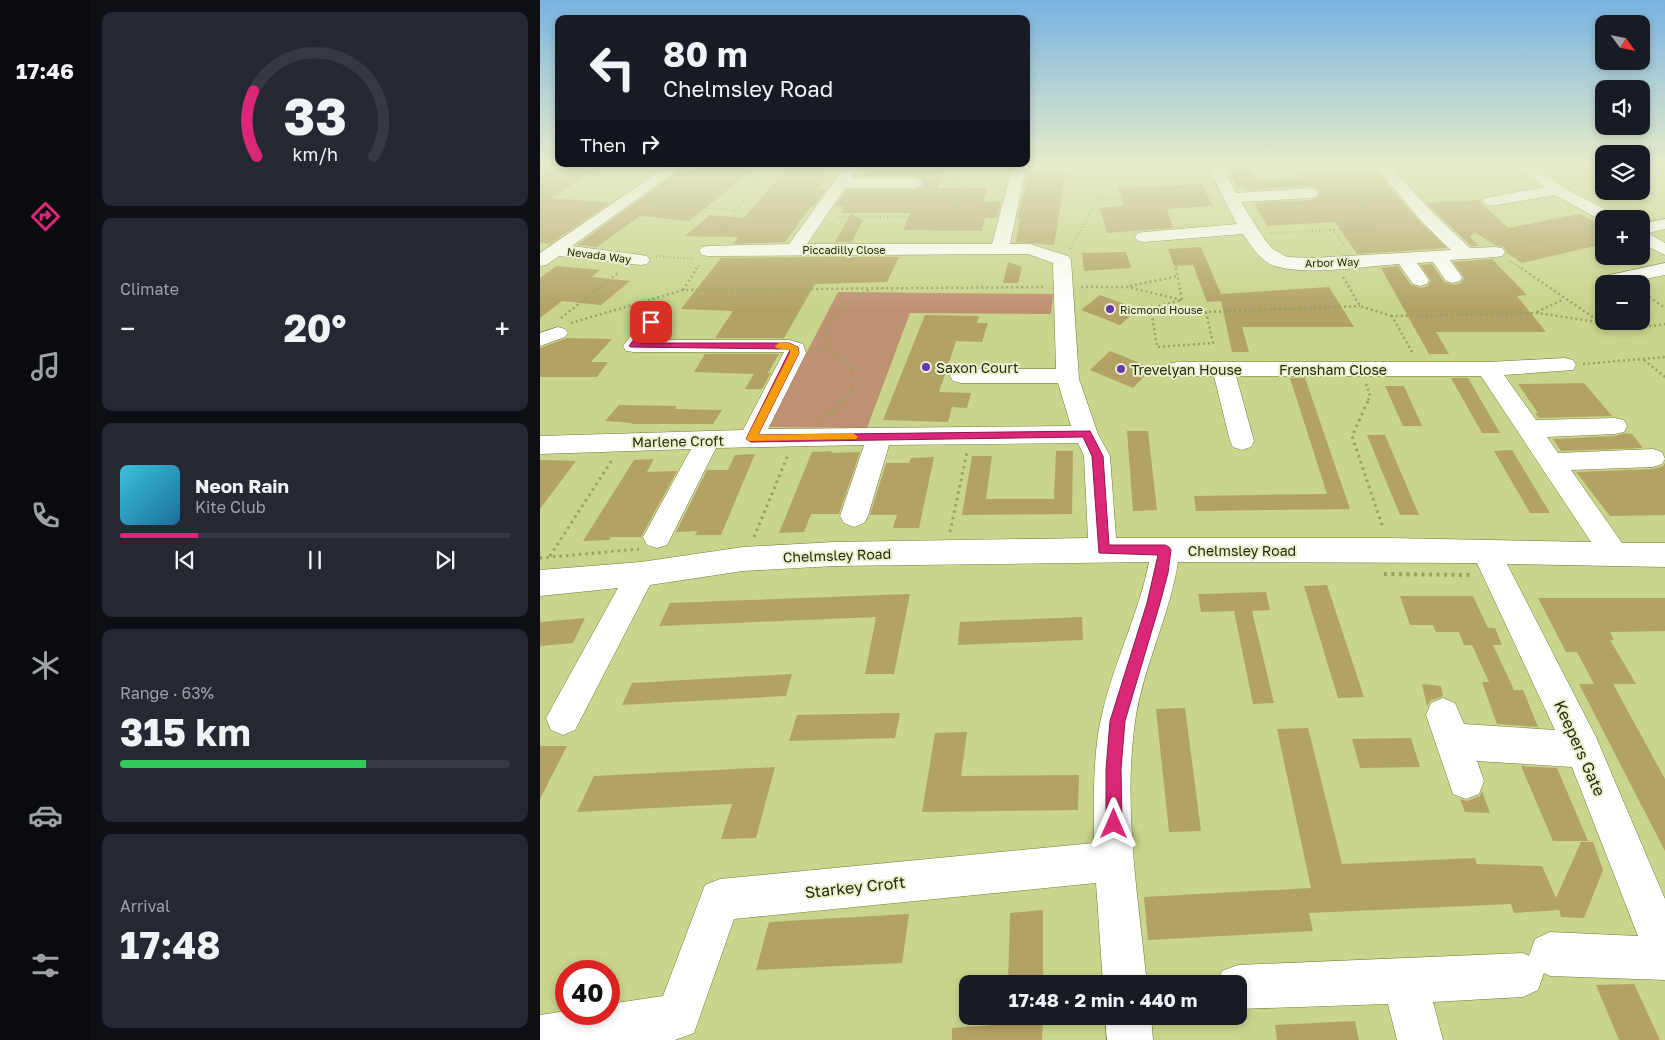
<!DOCTYPE html>
<meta charset="utf-8">
<style>
body{margin:0;font-family:"Golos Text",sans-serif;background:#242831;color:#f1f3f6;height:100vh;display:flex;flex-direction:column;font-size:19px;white-space:nowrap}
*{box-sizing:border-box;margin:0}
p{font-size:16px;color:#9ea1a6}
.icon{flex:none;width:28px;height:28px;fill:none;stroke:currentColor;stroke-width:2;stroke-linecap:round;stroke-linejoin:round}
.map{position:relative;flex:1;overflow:hidden}
.panel{display:flex;flex-direction:column;gap:12px;padding:12px;background:#0d0f14;width:450px}
.panel>*{flex:none}
.guide{position:absolute;left:15px;top:15px;width:475px;height:152px;border-radius:10px;box-shadow:0 2px 8px #0003;background:#171b24;color:#f1f3f6;overflow:hidden}
.needle{width:32px;rotate:123deg}
.controls{position:absolute;left:1055px;top:15px;display:grid;gap:10px}
.controls a{display:grid;place-items:center;width:55px;height:55px;border-radius:10px;background:#171b24;box-shadow:0 2px 8px #0003;font-size:25px}
.speed{position:absolute;left:15px;top:960px;display:flex;gap:10px;font-size:25px;font-weight:700;text-align:center}
.speed>*{display:grid;place-content:center;width:65px;height:65px;border-radius:50%;background:#171b24;box-shadow:0 2px 8px #0003;line-height:1}
.speed .limit{border:8px solid #d22;background:#fff;color:#111}
.pin{position:absolute;display:grid;place-items:center;width:42px;height:42px;color:#fff;margin:-21px;border-radius:10px;box-shadow:0 2px 8px #0006}
.me{position:absolute;width:55px;margin:-28px;rotate:0deg;stroke-linejoin:round;filter:drop-shadow(0 0 4px #0008)}
.turn{display:flex;align-items:center;gap:18px;height:105px;padding:0 25px;font-size:22px}
.turn .icon{width:65px;height:65px;stroke-width:2.5}
.turn b{display:block;font-size:35px;line-height:42px}
.then{display:flex;align-items:center;height:48px;padding:0 25px;background:#0003;gap:10px;font-size:19px}
.big{font-size:38px;font-weight:700;line-height:1.1}
.panel .card{flex:1;display:flex;flex-direction:column;justify-content:center;gap:8px;min-width:0;padding:0 18px;border-radius:10px;background:#242831}
.panel .dial{align-items:center;gap:0}
.dial svg{height:130px;overflow:visible;fill:none;stroke:#363941;stroke-width:7;stroke-linecap:round;text-anchor:middle}
.dial text{fill:#f1f3f6;stroke:none}
.song{display:flex;align-items:center;gap:15px}
.cover{width:60px;height:60px;border-radius:8px;background:linear-gradient(135deg,hsl(190 70% 55%),hsl(200 70% 35%))}
.played{height:5px;border-radius:2px;background:linear-gradient(90deg,#db2777 20%,#363941 20%)}
.keys{display:flex;justify-content:space-around;direction:ltr}
.heat{display:flex;justify-content:space-between;align-items:center;font-size:28px;direction:ltr}
.charge{height:8px;border-radius:4px;background:linear-gradient(90deg,#34c759 63%,#363941 0)}
.trip{position:absolute;left:419px;top:975px;width:288px;height:50px;border-radius:10px;background:#171b24;box-shadow:0 2px 8px #0003;font-weight:700;line-height:50px;text-align:center}
main{display:flex;flex:1;min-height:0}
.menu{display:flex;flex-direction:column;width:90px;justify-content:space-around;align-items:center;background:#090b0e;color:#9ea1a6}
.menu .icon{width:35px;height:35px}
.menu .active{color:#db2777}
.menu b{font-size:22px;color:#f1f3f6}
.map>svg:first-child{display:block}
.green{fill:#bf9173}
.building{fill:#b2a265}
.lines{fill:none;stroke-linecap:round;stroke-linejoin:round}
.minor-casing{stroke:#727a35;stroke-width:1}
.path-far3{stroke:#98a065;stroke-width:2;stroke-dasharray:1 2.5;stroke-linecap:butt}
.path-far2{stroke:#98a065;stroke-width:2.5;stroke-dasharray:2 3;stroke-linecap:butt}
.path-far1{stroke:#98a065;stroke-width:3;stroke-dasharray:2.5 4;stroke-linecap:butt}
.path{stroke:#98a065;stroke-width:4;stroke-dasharray:3 4.5;stroke-linecap:butt}
.minor{fill:#fff;fill-rule:evenodd}
.route{fill:#db2777;stroke:#8e194d}
.slow{fill:#f59e0b}
.poi-dot{fill:#6438b0;stroke:#ebf1ce;stroke-width:2}
.labels{text-anchor:middle;dominant-baseline:central;stroke-width:4;stroke-linejoin:round;paint-order:stroke}
.far-street-label{font-size:11px;fill:#272a0d;stroke:#ebf1ce}
.far-poi-label{font-size:11px;fill:#272a0d;stroke:#ebf1ce;text-anchor:start}
.poi-label{font-size:14px;fill:#272a0d;stroke:#ebf1ce;text-anchor:start}
.street-label{font-size:14px;fill:#272a0d;stroke:#ebf1ce}
.near-street-label{font-size:16px;fill:#272a0d;stroke:#ebf1ce}
</style>
<main>
<nav class="menu">
<b>17:46</b>
<svg class="icon active" aria-label="directions" viewBox="0 0 24 24"><path d="M12 3l9 9-9 9-9-9zM9 14v-3h6M13 9l2 2-2 2"/></svg>
<svg class="icon" aria-label="music" viewBox="0 0 24 24"><path d="M9 18V5l10-2v13"/><circle cx="6" cy="18" r="3"/><circle cx="16" cy="16" r="3"/></svg>
<svg class="icon" aria-label="phone" viewBox="0 0 24 24"><path d="M5 4h4l2 5-3 2q2 4 5 5l2-3 5 2v4C11 20 4 13 5 4z"/></svg>
<svg class="icon" aria-label="climate" viewBox="0 0 24 24"><path d="M12 3v18M4 7l16 10M4 17L20 7"/></svg>
<svg class="icon" aria-label="car" viewBox="0 0 24 24"><path d="M5 17H2v-5l4-1 3-4h7l3 4 3 1v5h-3M9 17h6M6 11h13"/><circle cx="7" cy="17" r="2"/><circle cx="17" cy="17" r="2"/></svg>
<svg class="icon" aria-label="filters" viewBox="0 0 24 24"><path d="M4 7h16M4 17h16"/><circle cx="9" cy="7" r="2"/><circle cx="15" cy="17" r="2"/></svg>
</nav>
<section class="panel">
<div class="card dial"><svg viewBox="0 0 100 80">
<path d="M14 69A42 42 0 1 1 86 69"/>
<path d="M14 69A42 42 0 0 1 12 29" stroke="#db2777"/>
<text x="50" y="56" font-size="32" font-weight="700">33</text>
<text x="50" y="72" font-size="11">km/h</text>
</svg></div>
<div class="card"><p>Climate</p>
<div class="heat"><a>−</a><b class="big">20°</b><a>+</a></div>
</div>
<div class="card">
<div class="song"><i class="cover"></i><div><b>Neon Rain</b><p>Kite Club</p></div></div>
<div class="played"></div>
<div class="keys"><svg class="icon" aria-label="previous" viewBox="0 0 24 24"><path d="M18 5L8 12l10 7zM5 5v14"/></svg><svg class="icon" aria-label="pause" viewBox="0 0 24 24"><path d="M8 5v14M16 5v14"/></svg><svg class="icon" aria-label="next" viewBox="0 0 24 24"><path d="M6 5l10 7-10 7zM19 5v14"/></svg></div>
</div>
<div class="card"><p>Range · 63%</p><b class="big">315 km</b><div class="charge"></div></div>
<div class="card"><p>Arrival</p><b class="big">17:48</b></div>
</section>
<div class="map">
<svg width="1125" height="1040" viewBox="0 0 1125 1040">
<rect width="100%" height="100%" fill="#c9d48c"/>
<!-- green -->
<polygon class="green" points="298,292 513,294 511,314 370,313 327,428 228,427"/>
<!-- building -->
<g class="building">
<polygon points="685,163 706,163 716,181 764,179 759,172 832,168 882,224 907,248 817,254 795,222 727,226 714,203 770,200 778,197 780,192 777,188 770,186 707,190 705,187 697,187"/>
<polygon points="0,164 66,164 11,198 70,203 10,244 0,243"/>
<polygon points="161,164 220,164 149,221 100,216 57,247 37,245 139,171 149,172"/>
<polygon points="327,171 404,171 397,188 447,188 443,202 461,202 457,218 445,218 442,231 363,230 370,213 301,213 305,207 295,207 306,190 375,190 381,187 385,183 381,179 375,176 324,176"/>
<polygon points="489,172 526,172 514,245 476,242 480,219 477,219"/>
<polygon points="241,175 288,175 278,190 286,190 274,206 271,206 245,242 193,244 198,237 145,236 170,215 204,218"/>
<polygon points="662,184 673,206 627,209 633,228 567,233 560,208 584,206 578,188"/>
<polygon points="938,200 968,228 1040,214 1064,227 1064,244 982,263 967,253 964,247 955,245 934,232 930,237 939,246 931,246 886,203"/>
<polygon points="311,214 323,220 312,242 295,242"/>
<polygon points="661,247 681,294 789,287 814,327 702,327 709,352 692,352 681,301 667,302 653,265 634,266 628,249"/>
<polygon points="586,252 591,268 544,271 542,253"/>
<polygon points="287,257 359,257 347,282 275,284 244,338 175,338 193,311 141,309 181,258"/>
<polygon points="952,259 987,295 977,296 1006,332 896,332 909,354 889,354 841,268 858,266 871,285 881,288 888,286 891,281 880,265 892,264 904,282 914,285 921,283 924,278 913,262"/>
<polygon points="468,262 482,267 478,283 463,283"/>
<polygon points="16,266 60,270 52,277 90,281 61,305 22,301 0,318 0,278"/>
<polygon points="560,295 598,309 580,325 541,310"/>
<polygon points="385,315 439,316 437,323 448,323 442,342 416,341 399,392 431,393 427,408 412,407 408,422 343,420"/>
<polygon points="27,338 72,339 51,362 68,362 57,377 0,377 0,348"/>
<polygon points="570,351 612,368 593,388 550,370"/>
<polygon points="165,354 239,354 228,373 231,373 222,389 205,389 214,374 154,372"/>
<polygon points="750,378 765,378 810,509 656,511 654,496 787,494"/>
<polygon points="911,378 928,378 960,433 942,433"/>
<polygon points="1044,383 1072,416 999,418 995,413 998,413 978,384"/>
<polygon points="845,386 864,386 882,426 863,426"/>
<polygon points="79,405 137,406 135,409 182,410 173,424 91,424 92,423 65,421"/>
<polygon points="587,431 608,431 617,510 593,511"/>
<polygon points="1086,433 1092,434 1103,448 1021,451 1013,439 1075,436"/>
<polygon points="827,435 845,435 879,515 860,515"/>
<polygon points="972,450 1010,513 990,513 954,451"/>
<polygon points="292,451 291,453 320,452 299,514 271,514 264,532 239,533 272,452"/>
<polygon points="516,451 533,451 532,514 422,515 432,456 452,456 446,499 514,499"/>
<polygon points="215,454 181,535 155,535 157,531 136,532 167,470 188,470 195,455"/>
<polygon points="394,457 379,528 353,528 357,515 330,515 346,463 369,463 371,458"/>
<polygon points="114,459 107,472 137,471 101,537 71,537 69,540 43,541 94,460"/>
<polygon points="0,460 36,461 0,509"/>
<polygon points="1125,463 1125,515 1070,516 1036,472 1113,469 1123,466"/>
<polygon points="787,585 824,697 798,698 764,586"/>
<polygon points="726,592 730,610 712,611 734,703 713,704 694,611 661,612 658,594"/>
<polygon points="370,594 354,674 325,674 336,617 119,626 130,603"/>
<polygon points="860,596 933,596 948,628 955,628 962,645 953,645 974,690 983,690 998,727 957,724 942,682 949,682 932,645 924,645 919,632 896,632 893,625 870,625"/>
<polygon points="998,598 1125,598 1125,631 1070,632 1074,640 1070,640 1096,684 1073,684 1125,779 1125,851 1039,684 1054,684 1037,652 1026,652"/>
<polygon points="542,617 543,640 418,645 420,622"/>
<polygon points="45,618 33,643 0,646 0,622"/>
<polygon points="252,674 246,696 82,705 92,683"/>
<polygon points="882,684 901,686 903,696 890,701 887,706"/>
<polygon points="645,708 661,831 629,832 616,709"/>
<polygon points="360,713 355,738 249,741 257,715"/>
<polygon points="768,728 802,864 935,858 937,864 1002,866 1016,898 1041,842 1053,842 1063,870 1044,918 1021,917 1019,910 974,913 971,904 769,913 773,931 608,940 604,897 771,888 737,729"/>
<polygon points="427,732 421,776 539,775 538,810 382,812 395,733"/>
<polygon points="871,738 880,767 820,768 812,739"/>
<polygon points="0,746 27,746 0,799"/>
<polygon points="981,766 1017,768 1048,841 1013,841"/>
<polygon points="235,767 216,838 181,839 192,804 37,812 54,776"/>
<polygon points="942,791 950,813 925,812 920,799 927,801 940,796"/>
<polygon points="503,910 503,984 468,984 470,913"/>
<polygon points="369,914 362,963 216,970 229,922"/>
<polygon points="1094,984 1120,1040 1079,1040 1056,985"/>
<polygon points="466,1016 503,1016 502,1040 412,1040 412,1028 466,1024"/>
<polygon points="815,1021 819,1040 737,1040 735,1025"/>
</g>
<g class="lines">
<defs>
<g id="minor">
<path d="M 487,163 L 470,244 L 490,244 L 528,256 L 531,260 L 539,379 L 558,434 L 570,456 L 576,538 L 850,538 L 1051,542 L 941,376 L 696,376 L 714,441 L 711,447 L 702,450 L 693,447 L 690,441 L 674,376 L 637,376 L 629,374 L 626,369 L 629,364 L 637,362 L 948,362 L 1025,358 L 1033,360 L 1036,365 L 1033,370 L 964,375 L 996,420 L 1075,418 L 1084,420 L 1087,426 L 1084,432 L 1075,434 L 1007,437 L 1018,453 L 1113,449 L 1122,452 L 1125,459 L 1122,464 L 1113,467 L 1031,470 L 1082,543 L 1125,543 L 1125,567 L 967,564 L 1056,737 L 1125,899 L 1125,980 L 1010,976 L 1004,973 L 998,990 L 983,997 L 893,1002 L 903,1040 L 857,1040 L 848,1004 L 698,1009 L 698,984 L 677,984 L 682,971 L 698,965 L 983,953 L 989,956 L 995,939 L 1010,932 L 1098,936 L 1032,767 L 937,761 L 944,781 L 939,794 L 926,799 L 913,794 L 886,715 L 891,703 L 903,698 L 915,703 L 924,724 L 1015,730 L 937,563 L 638,562 C 630,614 605,663 596,715 C 582,803 598,896 607,984 L 563,984 L 556,883 L 194,919 L 154,1033 L 135,1040 L 0,1040 L 0,1015 L 26,1011 L 26,1014 L 69,1014 L 69,1004 L 123,996 L 165,885 L 180,879 L 554,843 C 554,800 552,753 563,710 C 575,660 599,613 609,562 L 294,566 L 203,571 L 110,585 L 35,730 L 23,735 L 11,730 L 6,718 L 78,588 L 0,596 L 0,570 L 101,562 L 203,547 L 294,542 L 548,538 L 544,456 L 538,443 L 349,445 L 328,516 L 324,523 L 314,527 L 304,523 L 300,516 L 324,445 L 176,448 L 127,545 L 117,548 L 107,545 L 103,537 L 151,449 L 0,454 L 0,436 L 203,430 L 244,352 L 94,352 L 86,351 L 83,346 L 104,318 L 111,316 L 118,318 L 121,322 L 109,340 L 249,340 L 263,344 L 266,353 L 228,429 L 531,426 L 518,383 L 421,383 L 413,381 L 410,376 L 413,371 L 421,369 L 516,369 L 513,263 L 488,254 L 168,256 L 162,255 L 159,251 L 162,247 L 168,246 L 249,244 L 307,164 L 321,164 L 311,178 L 375,178 L 380,180 L 383,183 L 380,186 L 375,188 L 305,188 L 267,244 L 452,244 L 473,164 Z"/>
<path d="M 666,163 L 681,163 L 696,193 L 770,188 L 776,190 L 778,193 L 776,196 L 770,198 L 701,202 L 725,240 L 733,249 L 747,257 L 773,258 L 911,250 L 883,223 L 841,173 L 836,163 L 850,163 L 853,169 L 895,215 L 930,248 L 956,247 L 962,248 L 965,252 L 962,256 L 956,257 L 910,260 L 922,277 L 920,281 L 913,283 L 906,281 L 893,262 L 877,263 L 889,280 L 887,284 L 880,286 L 873,284 L 859,264 C 828,266 754,278 728,263 C 717,256 710,244 703,234 L 604,242 L 598,241 L 595,237 L 598,233 L 604,232 L 697,224 Z"/>
<polygon points="976,163 993,163 1023,187 1076,215 1078,219 1064,219 1064,222 1015,195 951,206 945,204 943,201 945,198 1004,187"/>
<polygon points="130,164 146,164 32,246 101,255 107,256 110,260 107,264 101,265 19,256 6,265 0,266 0,253"/>
<polygon points="1125,219 1125,229 1108,233 1125,243 1125,255 1101,243 1101,224"/>
<polygon points="1125,263 1125,275 1082,284 1064,284 1064,286 1059,281 1061,277"/>
<polygon points="18,327 25,329 28,333 25,337 0,346 0,333"/>
<polygon points="565,1016 611,1016 613,1040 567,1040"/>
</g>
</defs>
<!-- minor casing -->
<use href="#minor" class="minor-casing"/>
<!-- path-far3 -->
<g class="path-far3">
<polyline points="778,163 797,190 785,191"/>
<polyline points="392,183 414,184"/>
<polyline points="0,186 19,176 33,164"/>
<polyline points="214,187 254,187 280,184"/>
<polyline points="797,190 814,193 839,222"/>
<polyline points="556,200 673,195"/>
<polyline points="107,204 196,210"/>
<polyline points="0,211 41,214"/>
<path d="M 298,217 L 397,217 C 414,211 418,203 424,187 L 414,184 L 420,164"/>
<polyline points="794,230 837,225 839,222 868,220"/>
<polyline points="730,233 794,230 805,247"/>
<polyline points="179,236 229,164"/>
<polyline points="971,246 1056,230"/>
<polyline points="530,249 565,187 561,174 550,163"/>
<polyline points="633,249 637,269"/>
<polyline points="116,256 153,259"/>
<polyline points="970,261 982,269"/>
<polyline points="156,269 160,264"/>
</g>
<!-- path-far2 -->
<g class="path-far2">
<polyline points="636,268 642,300"/>
<polyline points="981,268 1060,322 1112,326 1125,324"/>
<polyline points="803,277 820,306 852,316"/>
<polyline points="590,286 638,276"/>
<polyline points="541,287 587,287 642,300 611,308 617,347 673,343 666,312 820,306"/>
<polyline points="143,290 157,268"/>
<polyline points="1101,291 1125,308"/>
<polyline points="997,312 1024,299"/>
<polyline points="21,318 79,272"/>
<polyline points="31,323 143,290 505,287"/>
<polyline points="275,349 290,349"/>
<polyline points="872,352 852,316 997,313 1057,322"/>
<polyline points="1104,360 1125,377"/>
<polyline points="1043,364 1125,357"/>
<polyline points="826,384 830,396 827,402"/>
<path d="M 302,402 L 312,391 L 312,367 L 290,349 L 284,338 C 293,314 308,303 329,289"/>
</g>
<!-- path-far1 -->
<g class="path-far1">
<polyline points="828,401 812,436 843,528"/>
<polyline points="281,419 296,409 303,401"/>
<polyline points="410,532 427,452"/>
<polyline points="214,537 248,455"/>
<polyline points="10,556 72,460"/>
<polyline points="0,558 99,549"/>
</g>
<!-- path -->
<polyline class="path" points="844,574 929,575 932,577"/>
<!-- minor -->
<use href="#minor" class="minor"/>
</g>
<!-- sky -->
<linearGradient id="sky" x2="0" y2="1"><stop stop-color="#79b3e0"/><stop offset="0.53" stop-color="#e7eccb"/><stop offset="1" stop-color="#e7eccb" stop-opacity="0"/></linearGradient>
<rect width="1125" height="309" fill="url(#sky)"/>
<!-- route -->
<polygon class="route" points="108,320 115,322 100,343 249,343 258,347 259,353 218,435 550,431 563,456 569,545 625,545 629,547 631,550 628,573 620,603 585,721 581,769 582,824 580,830 574,832 568,830 566,824 566,769 570,721 607,603 618,555 559,553 552,456 543,437 211,442 206,439 250,350 247,349 91,347 89,346"/>
<!-- slow -->
<polygon class="slow" points="239,343 249,343 258,347 259,353 218,435 313,433 318,437 316,439 208,441 206,439 250,353 250,350 236,348 235,346"/>
<!-- markers -->
<g class="poi-dot">
<circle cx="570" cy="309" r="5"/>
<circle cx="386" cy="367" r="5"/>
<circle cx="581" cy="369" r="5"/>
</g>
<g class="labels">
<!-- far-street labels -->
<g class="far-street-label">
<text x="304" y="249">Piccadilly Close</text>
<text transform="translate(59 255) rotate(7)">Nevada Way</text>
<text transform="translate(792 262) rotate(-2)">Arbor Way</text>
</g>
<!-- far-poi labels -->
<g class="far-poi-label">
<text x="580" y="309">Ricmond House</text>
</g>
<!-- poi labels -->
<g class="poi-label">
<text x="396" y="367">Saxon Court</text>
<text x="591" y="369">Trevelyan House</text>
</g>
<!-- street labels -->
<g class="street-label">
<text x="793" y="369">Frensham Close</text>
<text transform="translate(138 441) rotate(-1)">Marlene Croft</text>
<text x="702" y="550">Chelmsley Road</text>
<text transform="translate(297 555) rotate(-2)">Chelmsley Road</text>
</g>
<!-- near-street labels -->
<g class="near-street-label">
<text transform="translate(1040 748) rotate(66)">Keepers Gate</text>
<text transform="translate(315 887) rotate(-6)">Starkey Croft</text>
</g>
</g>
</svg>
<div class="controls">
<a><svg class="needle" viewBox="-14 -14 28 28"><path d="M0-13l5 13h-10z" fill="#e53935"/><path d="M0 13l5-13h-10z" fill="#9ea1a6"/></svg></a>
<a><svg class="icon" aria-label="sound" viewBox="0 0 24 24"><path d="M4 9h4l5-4v14l-5-4H4zM17 9q2 3 0 6"/></svg></a>
<a><svg class="icon" aria-label="layers" viewBox="0 0 24 24"><path d="M12 4l9 5-9 5-9-5zM3 14l9 5 9-5"/></svg></a>
<a>+</a>
<a>−</a>
</div>
<div class="speed"><div class="limit">40</div></div>
<div class="pin" style="left:111px;top:322px;background:#d93025"><svg class="icon" aria-label="arrive" viewBox="0 0 24 24"><path d="M6 21V4h12l-3 4 3 4H6"/></svg></div>
<svg class="me" style="left:574px;top:824px" viewBox="-20 -20 40 40"><path d="M0-17L14 15 0 8-14 15z" fill="#db2777" stroke="#fff" stroke-width="4"/></svg>
<div class="trip">17:48 · 2 min · 440 m</div>
<div class="guide">
<div class="turn"><svg class="icon" aria-label="left" viewBox="0 0 24 24"><path d="M17 20v-9H6M10 6l-5 5 5 5"/></svg><div><b>80 m</b>Chelmsley Road</div></div>
<div class="then">Then<svg class="icon" aria-label="right" viewBox="0 0 24 24"><path d="M7 20v-9h11M14 6l5 5-5 5"/></svg></div>
</div>
</div>
</main>
